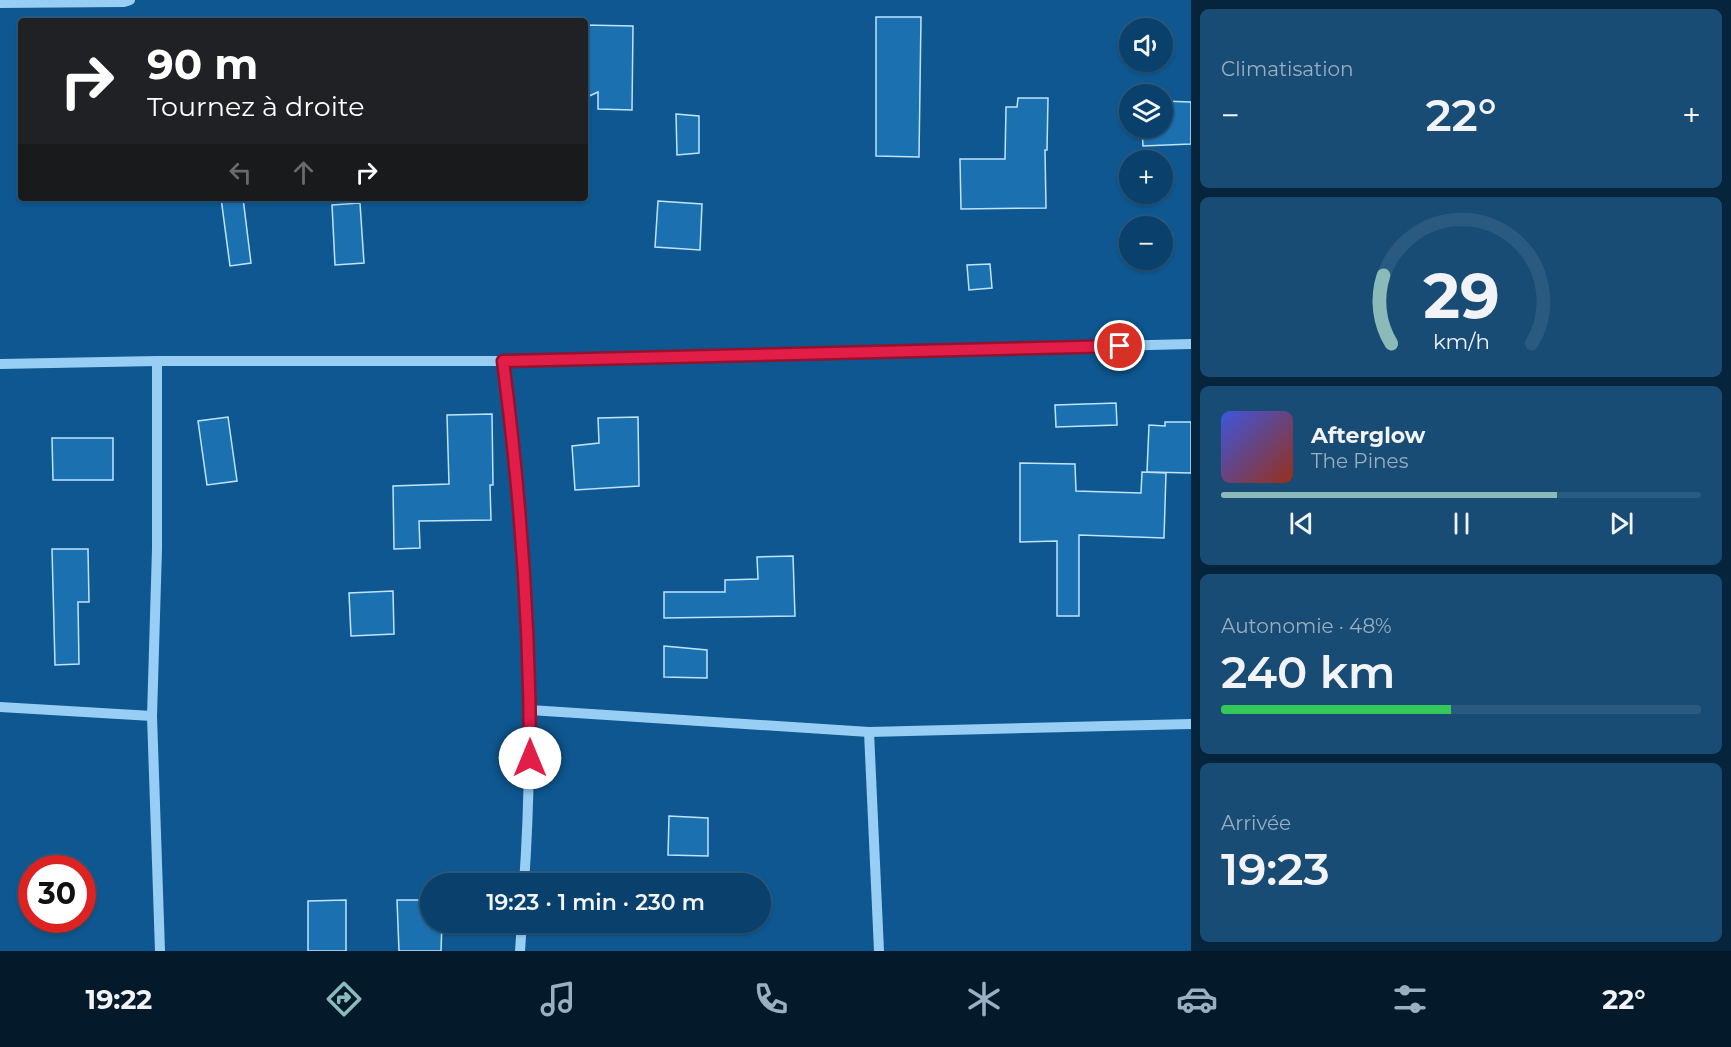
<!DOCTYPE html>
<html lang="fr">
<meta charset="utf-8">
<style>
body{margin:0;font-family:Montserrat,sans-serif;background:#184c74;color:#f1f3f6;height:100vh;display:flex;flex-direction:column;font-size:22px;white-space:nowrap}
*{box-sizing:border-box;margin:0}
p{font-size:20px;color:#99afc2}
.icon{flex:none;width:33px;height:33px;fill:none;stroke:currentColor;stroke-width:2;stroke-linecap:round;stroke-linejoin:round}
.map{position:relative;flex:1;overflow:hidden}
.details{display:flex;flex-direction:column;gap:9px;padding:9px;background:#06243b;width:540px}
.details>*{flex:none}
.guide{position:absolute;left:18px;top:18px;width:570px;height:183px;border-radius:6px;box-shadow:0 2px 4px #0004,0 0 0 2px #2a5a7f;background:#202124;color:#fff;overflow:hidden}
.controls{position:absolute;left:1119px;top:18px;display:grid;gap:12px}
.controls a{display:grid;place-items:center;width:54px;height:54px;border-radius:50%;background:#0a416c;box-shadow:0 2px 4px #0004,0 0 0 2px #2a5a7f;font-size:30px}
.speed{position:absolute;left:18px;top:855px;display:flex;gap:12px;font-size:30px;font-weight:700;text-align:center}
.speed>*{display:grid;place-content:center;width:78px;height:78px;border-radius:50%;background:#0a416c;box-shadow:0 2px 4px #0004,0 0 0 2px #2a5a7f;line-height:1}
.speed .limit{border:9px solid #d22;background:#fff;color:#111}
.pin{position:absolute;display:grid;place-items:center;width:51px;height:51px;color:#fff;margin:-26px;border:3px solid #fff;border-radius:50%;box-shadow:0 2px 6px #0007}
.me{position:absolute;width:66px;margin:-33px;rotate:0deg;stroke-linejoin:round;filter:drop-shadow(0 0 4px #0008)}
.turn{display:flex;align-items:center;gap:21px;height:126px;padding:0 30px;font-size:27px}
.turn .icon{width:78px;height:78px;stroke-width:2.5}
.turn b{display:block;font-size:42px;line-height:51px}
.lanes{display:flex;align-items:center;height:57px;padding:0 30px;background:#0003;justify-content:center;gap:30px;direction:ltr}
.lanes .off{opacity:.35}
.big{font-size:45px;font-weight:600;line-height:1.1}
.details .card{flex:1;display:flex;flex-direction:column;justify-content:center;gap:9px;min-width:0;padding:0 21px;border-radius:9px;background:#184c74}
.details .dial{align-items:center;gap:0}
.dial svg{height:156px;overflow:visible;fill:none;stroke:#2a5a7f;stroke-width:7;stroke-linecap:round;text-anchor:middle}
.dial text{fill:#f1f3f6;stroke:none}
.song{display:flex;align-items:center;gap:18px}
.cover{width:72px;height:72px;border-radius:9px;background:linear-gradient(135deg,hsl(230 70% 55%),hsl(10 70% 35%))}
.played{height:6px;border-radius:3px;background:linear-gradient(90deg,#8bbbb9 70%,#2a5a7f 70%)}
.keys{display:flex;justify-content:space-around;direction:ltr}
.heat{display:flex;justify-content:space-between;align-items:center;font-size:33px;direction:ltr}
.charge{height:9px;border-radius:4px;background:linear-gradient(90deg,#34c759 48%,#2a5a7f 0)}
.trip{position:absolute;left:420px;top:873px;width:351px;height:60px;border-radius:30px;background:#0a416c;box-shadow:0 2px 4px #0004,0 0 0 2px #2a5a7f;font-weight:600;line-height:60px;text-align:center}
.tabs{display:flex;height:96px;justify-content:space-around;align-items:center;background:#041a2b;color:#99afc2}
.tabs .icon{width:42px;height:42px}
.tabs .on{color:#8bbbb9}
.tabs b{font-size:27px;color:#f1f3f6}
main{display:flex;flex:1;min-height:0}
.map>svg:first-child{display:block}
.building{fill:#1b71b0;stroke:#bfe4fe;stroke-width:1.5}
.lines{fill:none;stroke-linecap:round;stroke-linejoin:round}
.minor{stroke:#98cdf4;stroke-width:10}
.route-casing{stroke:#92132f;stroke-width:15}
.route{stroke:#e11d48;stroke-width:10}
</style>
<main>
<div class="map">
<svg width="1191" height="951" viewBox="0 0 1191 951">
<rect width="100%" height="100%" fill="#0e5790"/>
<!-- building -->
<g class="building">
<polygon points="876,17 921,17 919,157 876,156"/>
<polygon points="585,25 633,26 632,110 598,109 598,92 585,98"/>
<polygon points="1018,98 1048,98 1047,150 1045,150 1046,208 961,209 960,159 1005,159 1006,107 1017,107"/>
<polygon points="1162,101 1191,102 1191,144 1143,146 1142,128 1162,128"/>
<polygon points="676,114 699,116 699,153 677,155"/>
<polygon points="221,198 243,198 251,263 230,266"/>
<polygon points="658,201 702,204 700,250 655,247"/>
<polygon points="360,203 364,263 335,265 332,205"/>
<polygon points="990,264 992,288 969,290 967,265"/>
<polygon points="1116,403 1117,425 1056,427 1055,405"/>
<polygon points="492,414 493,485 490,485 491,520 419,521 420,548 394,549 393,486 449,484 447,415"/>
<polygon points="228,417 237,481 207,485 198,421"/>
<polygon points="638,417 639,486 575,490 572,446 599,443 598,418"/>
<polygon points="1165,422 1191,422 1191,473 1147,472 1149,425 1165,426"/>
<polygon points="52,438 113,438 113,480 53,480"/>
<polygon points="1020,463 1075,464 1076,491 1141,493 1142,472 1166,473 1164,538 1079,535 1079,616 1057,616 1057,541 1020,542"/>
<polygon points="52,549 88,549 89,602 78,602 79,664 55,665"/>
<polygon points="793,556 795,616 664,618 664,592 725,592 725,580 758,579 757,557"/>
<polygon points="393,591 394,634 351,636 349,593"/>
<polygon points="664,646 707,650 707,678 664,677"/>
<polygon points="669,816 708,818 708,856 668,855"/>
<polygon points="346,900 346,951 308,951 308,901"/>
<polygon points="397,900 430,900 430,922 442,922 441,951 399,951"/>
</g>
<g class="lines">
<!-- minor -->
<g class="minor">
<polyline points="0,3 124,2 130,0"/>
<polyline points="157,361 157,549 152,716 160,951"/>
<path d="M 503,361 C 526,533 536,711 524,884"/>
<polyline points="0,364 157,361 503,361 1191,344"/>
<polyline points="0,707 152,716"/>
<polyline points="530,710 869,732 1191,724"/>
<polyline points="869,732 879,951"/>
<polyline points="520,951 522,922"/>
</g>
</g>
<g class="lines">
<defs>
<path id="route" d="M 530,758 C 530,627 520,491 503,361 L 1120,346"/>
</defs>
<!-- route casing -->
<use href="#route" class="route-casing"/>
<!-- route -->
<use href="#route" class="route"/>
</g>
</svg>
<div class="controls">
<a><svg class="icon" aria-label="sound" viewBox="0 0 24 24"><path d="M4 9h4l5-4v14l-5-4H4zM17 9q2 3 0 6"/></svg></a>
<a><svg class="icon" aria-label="layers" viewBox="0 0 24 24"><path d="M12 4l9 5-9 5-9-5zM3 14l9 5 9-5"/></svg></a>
<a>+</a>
<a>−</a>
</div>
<div class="speed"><div class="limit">30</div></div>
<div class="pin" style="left:1120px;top:346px;background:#d93025"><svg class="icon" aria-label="arrive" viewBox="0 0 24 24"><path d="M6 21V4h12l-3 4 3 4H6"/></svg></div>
<svg class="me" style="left:530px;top:758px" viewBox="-20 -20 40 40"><circle r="19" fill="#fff"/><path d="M0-13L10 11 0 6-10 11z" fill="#e11d48"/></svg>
<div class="trip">19:23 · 1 min · 230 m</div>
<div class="guide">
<div class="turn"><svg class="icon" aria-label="right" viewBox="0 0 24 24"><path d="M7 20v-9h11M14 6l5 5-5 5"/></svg><div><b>90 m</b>Tournez à droite</div></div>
<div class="lanes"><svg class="icon off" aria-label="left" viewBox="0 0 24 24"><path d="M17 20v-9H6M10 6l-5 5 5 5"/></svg><svg class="icon off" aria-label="ahead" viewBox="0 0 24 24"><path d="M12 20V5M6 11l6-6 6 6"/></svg><svg class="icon" aria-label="right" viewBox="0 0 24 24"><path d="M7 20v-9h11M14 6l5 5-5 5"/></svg></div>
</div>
</div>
<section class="details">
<div class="card"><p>Climatisation</p>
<div class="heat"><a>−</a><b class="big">22°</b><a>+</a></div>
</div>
<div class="card dial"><svg viewBox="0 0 100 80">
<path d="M14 69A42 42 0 1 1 86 69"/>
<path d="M14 69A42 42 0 0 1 10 34" stroke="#8bbbb9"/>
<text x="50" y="56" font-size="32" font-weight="700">29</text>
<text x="50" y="72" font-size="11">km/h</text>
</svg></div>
<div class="card">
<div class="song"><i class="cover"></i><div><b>Afterglow</b><p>The Pines</p></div></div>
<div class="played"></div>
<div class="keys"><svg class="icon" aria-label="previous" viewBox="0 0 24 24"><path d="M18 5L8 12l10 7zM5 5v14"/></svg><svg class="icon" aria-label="pause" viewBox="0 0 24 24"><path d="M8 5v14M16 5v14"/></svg><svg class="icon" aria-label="next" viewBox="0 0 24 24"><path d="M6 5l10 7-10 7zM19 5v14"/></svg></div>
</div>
<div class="card"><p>Autonomie · 48%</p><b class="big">240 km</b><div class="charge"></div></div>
<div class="card"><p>Arrivée</p><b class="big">19:23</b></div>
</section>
</main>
<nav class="tabs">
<b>19:22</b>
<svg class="icon on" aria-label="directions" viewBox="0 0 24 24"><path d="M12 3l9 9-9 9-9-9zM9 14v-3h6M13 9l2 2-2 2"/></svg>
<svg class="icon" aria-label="music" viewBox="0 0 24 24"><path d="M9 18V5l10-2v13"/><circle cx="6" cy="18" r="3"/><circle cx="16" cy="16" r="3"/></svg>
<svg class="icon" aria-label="phone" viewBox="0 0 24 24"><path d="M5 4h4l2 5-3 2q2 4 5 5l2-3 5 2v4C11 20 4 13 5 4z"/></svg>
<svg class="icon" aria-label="climate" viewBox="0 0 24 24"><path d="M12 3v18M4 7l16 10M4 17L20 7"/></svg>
<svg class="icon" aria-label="car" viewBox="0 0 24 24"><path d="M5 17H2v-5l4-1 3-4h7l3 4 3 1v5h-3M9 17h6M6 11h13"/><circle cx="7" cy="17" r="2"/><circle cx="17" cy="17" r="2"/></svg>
<svg class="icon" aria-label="filters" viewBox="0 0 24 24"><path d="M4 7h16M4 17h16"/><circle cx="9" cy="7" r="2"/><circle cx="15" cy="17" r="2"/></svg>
<b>22°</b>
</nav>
